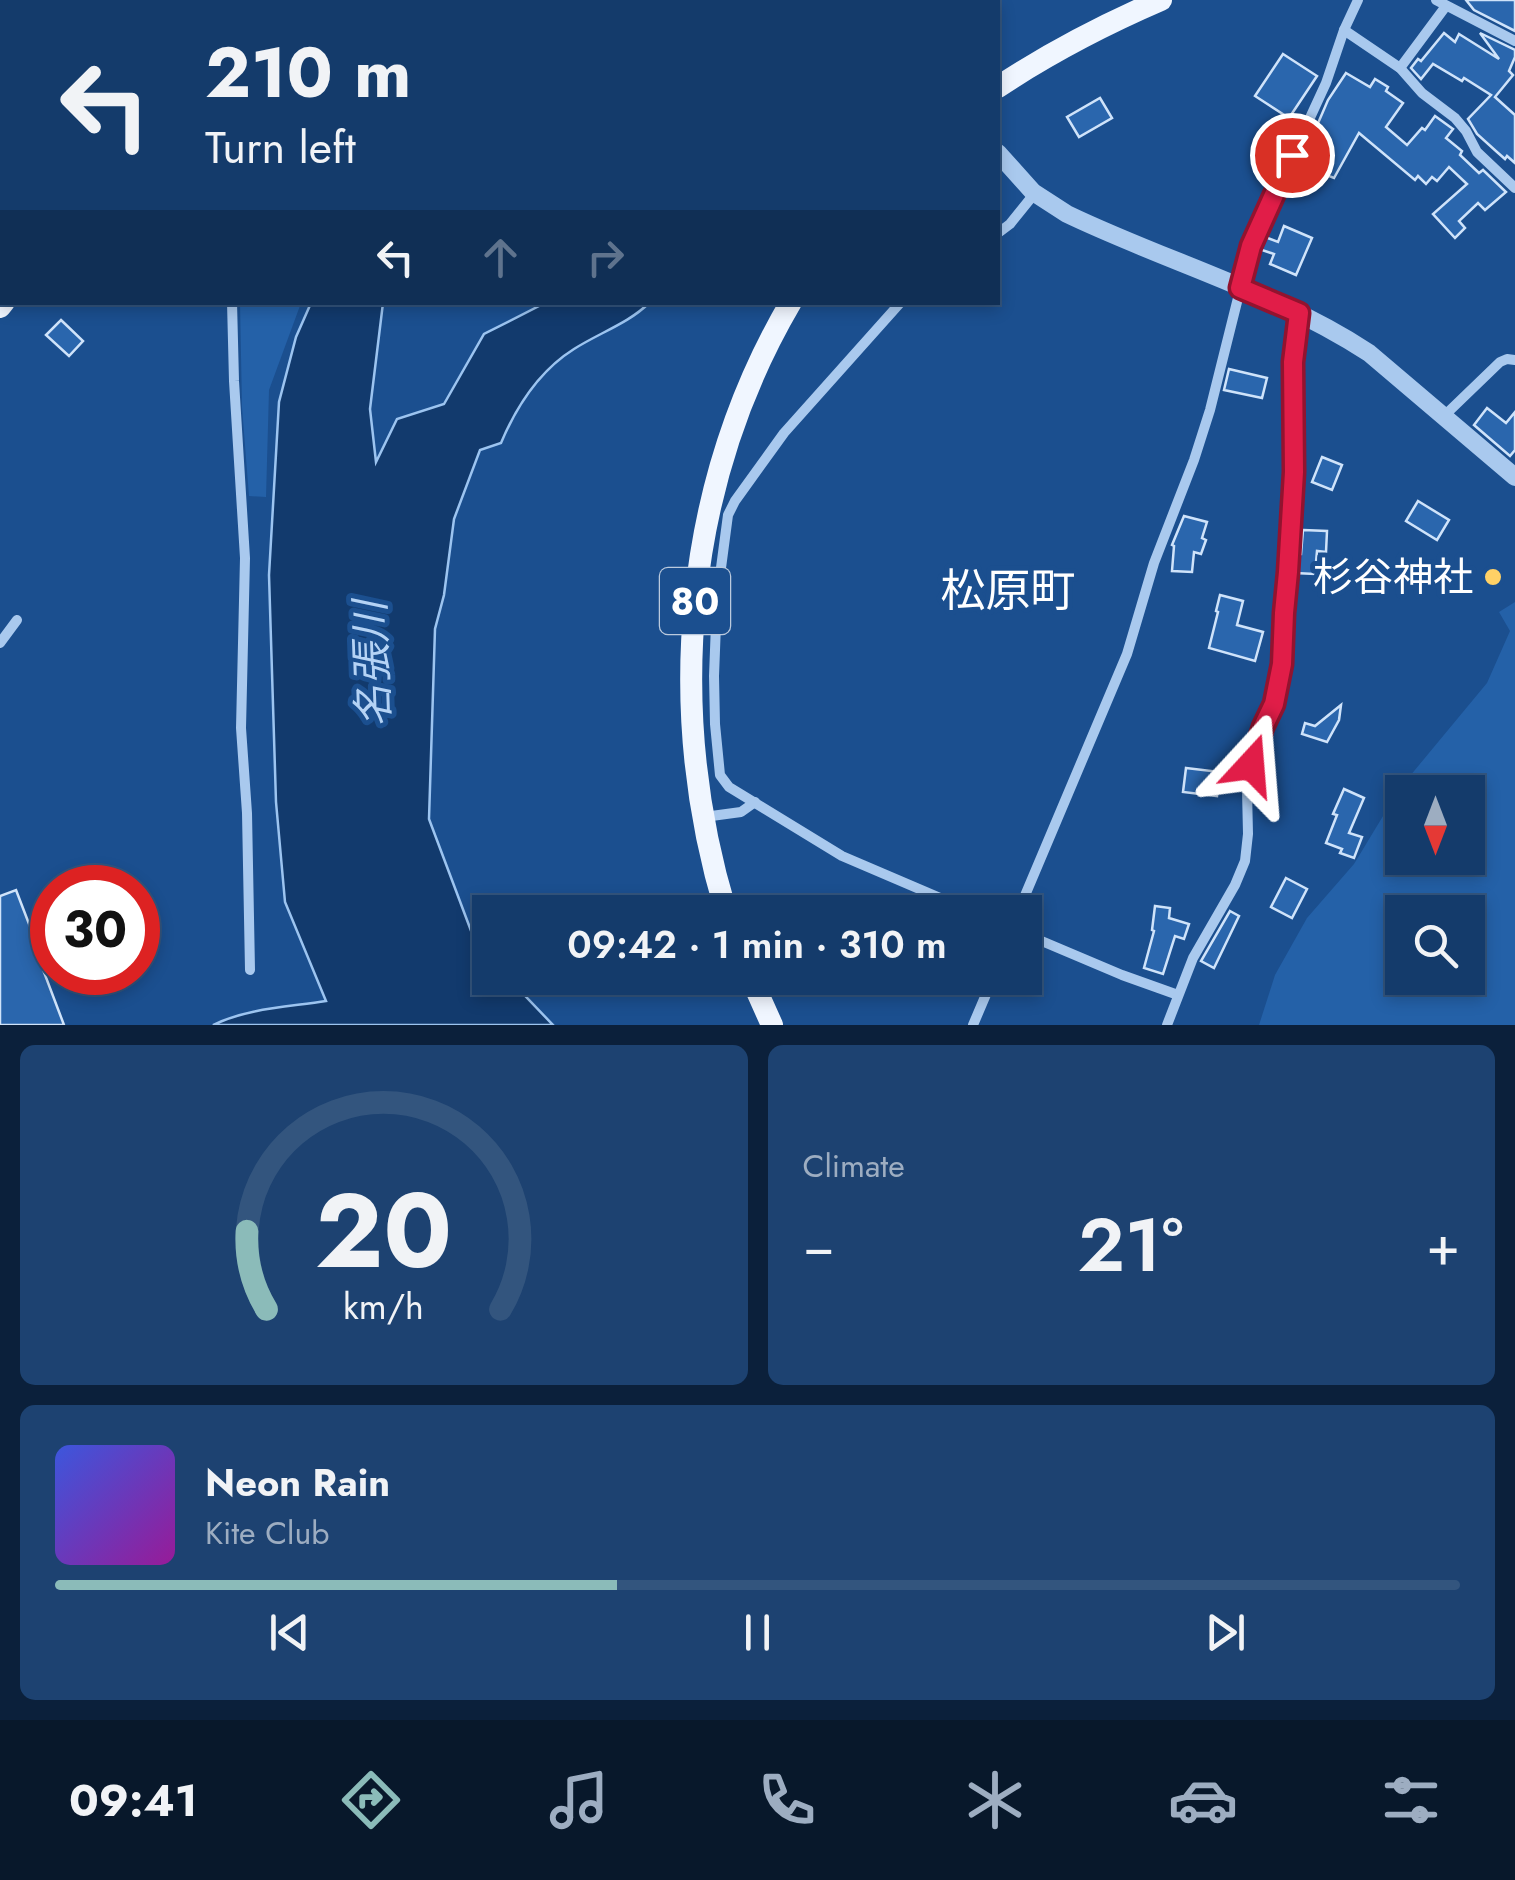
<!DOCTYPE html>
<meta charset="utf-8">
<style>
body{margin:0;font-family:Jost,"Noto Sans JP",sans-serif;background:#1d4271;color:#f1f3f6;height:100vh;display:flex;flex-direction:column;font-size:38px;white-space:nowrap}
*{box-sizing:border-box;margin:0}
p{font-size:32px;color:#9dadc1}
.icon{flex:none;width:55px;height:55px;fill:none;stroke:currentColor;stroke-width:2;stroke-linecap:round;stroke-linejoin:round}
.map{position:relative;height:1025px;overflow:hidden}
.sheet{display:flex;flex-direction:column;gap:20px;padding:20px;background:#0b203b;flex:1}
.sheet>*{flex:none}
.top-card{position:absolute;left:0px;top:0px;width:1000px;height:305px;box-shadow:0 5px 15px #0003,0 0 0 2px #33557e;background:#143b6b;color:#f1f3f6;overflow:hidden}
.needle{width:65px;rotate:180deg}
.buttons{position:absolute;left:1385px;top:775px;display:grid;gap:20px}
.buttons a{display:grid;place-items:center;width:100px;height:100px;border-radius:0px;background:#143b6b;box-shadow:0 5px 15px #0003,0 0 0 2px #33557e;font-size:50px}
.speed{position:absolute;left:30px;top:865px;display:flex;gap:20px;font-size:50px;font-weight:700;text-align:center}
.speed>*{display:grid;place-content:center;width:130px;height:130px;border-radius:50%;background:#143b6b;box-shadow:0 5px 15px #0003,0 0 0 2px #33557e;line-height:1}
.speed .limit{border:15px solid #d22;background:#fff;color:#111}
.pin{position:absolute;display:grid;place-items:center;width:85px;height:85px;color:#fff;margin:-42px;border:5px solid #fff;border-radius:50%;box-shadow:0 2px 10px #0007}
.me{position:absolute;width:110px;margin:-55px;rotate:19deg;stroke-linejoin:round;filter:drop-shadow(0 0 8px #0008)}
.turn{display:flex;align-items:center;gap:35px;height:210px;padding:0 40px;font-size:45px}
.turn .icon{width:130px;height:130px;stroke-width:2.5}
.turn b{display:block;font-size:70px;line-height:85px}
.lanes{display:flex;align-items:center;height:95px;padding:0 40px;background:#0003;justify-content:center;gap:50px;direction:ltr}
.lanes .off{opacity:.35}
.big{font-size:75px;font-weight:600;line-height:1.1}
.sheet .tile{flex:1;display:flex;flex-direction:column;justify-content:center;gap:15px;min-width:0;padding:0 35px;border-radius:15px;background:#1d4271}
.sheet .dial{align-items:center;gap:0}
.dial svg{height:260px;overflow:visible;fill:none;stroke:#33557e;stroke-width:7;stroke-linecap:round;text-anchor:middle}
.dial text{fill:#f1f3f6;stroke:none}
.song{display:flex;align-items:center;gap:30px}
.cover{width:120px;height:120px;border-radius:15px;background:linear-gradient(135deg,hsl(230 70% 55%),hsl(300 70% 35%))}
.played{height:10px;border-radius:5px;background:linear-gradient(90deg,#8bbbb9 40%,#33557e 40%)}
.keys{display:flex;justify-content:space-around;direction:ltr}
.heat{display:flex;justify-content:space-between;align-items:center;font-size:55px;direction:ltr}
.sheet .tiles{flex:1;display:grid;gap:20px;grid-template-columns:1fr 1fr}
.tile:last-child{grid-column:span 2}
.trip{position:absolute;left:472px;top:895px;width:570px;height:100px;border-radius:0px;background:#143b6b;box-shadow:0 5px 15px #0003,0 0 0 2px #33557e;font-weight:600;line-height:100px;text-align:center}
.tab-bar{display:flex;height:160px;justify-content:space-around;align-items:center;background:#08182b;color:#9dadc1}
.tab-bar .icon{width:70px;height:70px}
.tab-bar .selected{color:#8bbbb9}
.tab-bar b{font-size:45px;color:#f1f3f6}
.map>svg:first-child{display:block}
.green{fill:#2461a8;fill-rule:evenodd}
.water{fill:#123a6d;stroke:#9cc4f0;stroke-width:2.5}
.building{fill:#2a66ad;stroke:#cfe3fa;stroke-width:2.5}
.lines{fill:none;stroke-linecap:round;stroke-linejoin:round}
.minor{stroke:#a9c9ee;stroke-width:10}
.tertiary{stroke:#a9c9ee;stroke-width:18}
.primary{stroke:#f0f6ff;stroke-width:22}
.route-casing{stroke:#92132f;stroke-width:25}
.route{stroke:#e11d48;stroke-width:18}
.poi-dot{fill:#ffd166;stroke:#1b4f8f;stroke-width:4}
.labels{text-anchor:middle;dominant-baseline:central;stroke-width:10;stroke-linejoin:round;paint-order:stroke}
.shield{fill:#1b4f8f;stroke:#bbcadd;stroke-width:2.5}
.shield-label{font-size:38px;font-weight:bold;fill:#fff}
.poi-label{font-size:40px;fill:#fff;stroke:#1b4f8f;text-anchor:end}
.water-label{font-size:42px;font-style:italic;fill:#b5d3f5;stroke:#1b4f8f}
.quarter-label{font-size:45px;fill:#fff;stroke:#1b4f8f}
</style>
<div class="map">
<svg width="1515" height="1025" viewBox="0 0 1515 1025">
<rect width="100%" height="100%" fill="#1b4f8f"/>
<!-- green -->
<g class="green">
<polygon points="240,303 301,303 269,390 266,497 249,496 242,407"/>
<path d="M 1515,602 L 1515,1025 L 1259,1025 L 1275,975 L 1307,918 L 1354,864 L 1400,788 L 1487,683 L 1510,631 L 1499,612 ZM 1402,792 L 1468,792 L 1468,858 L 1402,858 ZM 1402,912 L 1468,912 L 1468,978 L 1402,978 Z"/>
</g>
<!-- water -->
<path class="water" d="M 311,303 L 383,303 L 370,409 L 376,462 L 397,419 L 444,404 L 484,334 L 545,303 L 649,303 C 629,323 599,333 574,349 C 539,371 517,405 501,443 L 480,450 L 454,519 L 444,595 L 435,629 L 429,819 L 476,944 L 490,959 L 490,978 L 508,978 L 553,1025 L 213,1025 C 248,1008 289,1007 326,1001 L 285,902 L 276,802 L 269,575 L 279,402 L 296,337 Z"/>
<!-- building -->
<g class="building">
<polygon points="1466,0 1515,0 1515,31 1474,10"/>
<polygon points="1444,33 1455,42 1459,34 1499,59 1480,33 1515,50 1515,57 1509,71 1513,75 1495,97 1515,115 1515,163 1507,156 1505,159 1497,152 1477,134 1468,119 1491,95 1464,78 1462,81 1433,64 1421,79 1411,68 1418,59 1421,61"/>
<polygon points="1283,54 1317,76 1289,118 1255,96"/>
<polygon points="1346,73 1370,87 1375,79 1388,87 1386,91 1403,103 1386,127 1407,145 1422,128 1425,130 1435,116 1453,129 1446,138 1462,151 1460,155 1479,173 1483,170 1506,192 1485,210 1478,203 1459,221 1465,228 1455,238 1433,214 1467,184 1449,167 1437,181 1432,177 1426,184 1418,176 1415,180 1359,133 1334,178 1300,165 1328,100"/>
<polygon points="1100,98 1112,118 1079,137 1067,117"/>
<polygon points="1284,226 1312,238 1296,275 1270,264 1274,254 1259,249 1265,237 1278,242"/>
<polygon points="61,320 83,341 69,356 46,335"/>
<polygon points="1229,369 1267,378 1262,398 1224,390"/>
<polygon points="1487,408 1506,423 1515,412 1515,450 1510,456 1474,425"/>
<polygon points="1322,457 1342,465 1332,490 1312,482"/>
<polygon points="1418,501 1449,520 1437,540 1406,521"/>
<polygon points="1184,516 1207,522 1202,538 1206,540 1201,554 1194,552 1192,572 1172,571 1174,546 1172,545"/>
<polygon points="1303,530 1327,531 1326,552 1317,551 1315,574 1295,573 1297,554 1301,554"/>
<polygon points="1220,595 1243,601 1237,625 1263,632 1255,661 1209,648 1218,612 1216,611"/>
<polygon points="1341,705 1339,720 1327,742 1302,734 1305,723 1315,726"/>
<polygon points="1186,768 1220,772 1217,796 1183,792"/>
<polygon points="1344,789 1364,798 1349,833 1362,837 1354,858 1340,853 1342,849 1326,843 1337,815 1333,814"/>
<polygon points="1286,878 1307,889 1292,918 1271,907"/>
<polygon points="16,890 39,950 36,951 64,1025 0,1025 0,896"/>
<polygon points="1155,906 1170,908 1169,918 1189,924 1184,939 1175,936 1163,974 1144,968 1154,931 1152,930"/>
<polygon points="1230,911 1239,916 1214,968 1201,961"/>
</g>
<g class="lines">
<!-- minor -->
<g class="minor">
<polyline points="1,0 4,2"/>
<polyline points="1436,0 1515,41"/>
<polyline points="1344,30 1400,68 1422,93 1455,118 1466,131 1477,152 1515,188"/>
<polyline points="1400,68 1446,6"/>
<polyline points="998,233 1010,224 1035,193"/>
<polyline points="232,302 234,381 245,558 241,728 247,813 250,970"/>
<polyline points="901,302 784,433 735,501 728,515 717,598 714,676 715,724 720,775 729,787 842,856 973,912"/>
<polyline points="1444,416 1500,362 1507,359 1515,360"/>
<polyline points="0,643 17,620"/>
<polyline points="704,817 741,812 755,802"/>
<polyline points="1018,912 1127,654 1154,563 1194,460 1210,410 1251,246 1326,83 1344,30 1358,0"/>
<polyline points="1025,934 1122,975 1178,995"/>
<polyline points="973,1025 993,978"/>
<polyline points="1167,1025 1193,958 1235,885 1245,861 1248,834 1247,790 1251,765 1263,727 1274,704 1282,663 1283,613 1295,473 1293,362 1299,313"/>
</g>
<!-- tertiary -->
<path class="tertiary" d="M 998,153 L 1033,192 L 1067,214 C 1167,262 1276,292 1369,353 L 1515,477"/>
<!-- primary -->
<g class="primary">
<polyline points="334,2 337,0"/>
<path d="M 998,87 C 1051,52 1103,25 1161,0"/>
<polyline points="0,307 4,302"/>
<path d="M 726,912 C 665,710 683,486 791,302"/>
<polyline points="751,978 772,1025"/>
</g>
</g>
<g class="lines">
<defs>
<polyline id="route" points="1251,765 1263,727 1274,704 1282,664 1284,613 1288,572 1294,472 1293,362 1299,313 1240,288 1251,246 1292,155"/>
</defs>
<!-- route casing -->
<use href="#route" class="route-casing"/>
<!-- route -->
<use href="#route" class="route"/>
</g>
<!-- markers -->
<circle class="poi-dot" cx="1493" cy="577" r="10"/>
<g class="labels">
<!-- shield labels -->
<rect class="shield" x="660" y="568" width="70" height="66" rx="8"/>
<g class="shield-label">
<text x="695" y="601">80</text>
</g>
<!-- poi labels -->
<g class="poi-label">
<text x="1473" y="577">杉谷神社</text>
</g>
<!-- water labels -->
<g class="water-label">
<text transform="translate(372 664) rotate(-92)">名張川</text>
</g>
<!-- quarter labels -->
<g class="quarter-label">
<text x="1008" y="590">松原町</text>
</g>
</g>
</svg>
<div class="buttons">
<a><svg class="needle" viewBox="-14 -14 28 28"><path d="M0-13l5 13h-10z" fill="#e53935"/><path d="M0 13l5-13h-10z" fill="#9dadc1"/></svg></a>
<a><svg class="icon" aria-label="search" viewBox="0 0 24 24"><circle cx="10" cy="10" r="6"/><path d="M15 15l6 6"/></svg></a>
</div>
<div class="speed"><div class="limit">30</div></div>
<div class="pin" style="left:1292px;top:155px;background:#d93025"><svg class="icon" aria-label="arrive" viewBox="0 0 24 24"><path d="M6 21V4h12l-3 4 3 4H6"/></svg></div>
<svg class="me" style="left:1251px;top:765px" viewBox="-20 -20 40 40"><path d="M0-17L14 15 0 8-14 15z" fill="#e11d48" stroke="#fff" stroke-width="4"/></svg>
<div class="trip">09:42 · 1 min · 310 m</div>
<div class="top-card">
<div class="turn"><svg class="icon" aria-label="left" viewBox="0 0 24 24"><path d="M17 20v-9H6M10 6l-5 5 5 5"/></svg><div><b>210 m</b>Turn left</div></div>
<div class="lanes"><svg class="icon" aria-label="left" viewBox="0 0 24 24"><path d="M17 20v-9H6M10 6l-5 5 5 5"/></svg><svg class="icon off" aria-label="ahead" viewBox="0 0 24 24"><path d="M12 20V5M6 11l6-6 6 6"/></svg><svg class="icon off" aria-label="right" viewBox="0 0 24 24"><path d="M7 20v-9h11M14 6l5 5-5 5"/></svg></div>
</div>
</div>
<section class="sheet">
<div class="tiles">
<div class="tile dial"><svg viewBox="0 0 100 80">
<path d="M14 69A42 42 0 1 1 86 69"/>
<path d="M14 69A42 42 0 0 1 8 45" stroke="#8bbbb9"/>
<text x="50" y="56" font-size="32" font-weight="700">20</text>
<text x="50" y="72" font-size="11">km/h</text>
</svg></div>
<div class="tile"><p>Climate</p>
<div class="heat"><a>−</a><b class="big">21°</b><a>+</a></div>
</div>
<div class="tile">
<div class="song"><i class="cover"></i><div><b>Neon Rain</b><p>Kite Club</p></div></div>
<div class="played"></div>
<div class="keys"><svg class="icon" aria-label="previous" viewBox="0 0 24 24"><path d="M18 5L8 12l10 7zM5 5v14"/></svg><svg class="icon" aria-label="pause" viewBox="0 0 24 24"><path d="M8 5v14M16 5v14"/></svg><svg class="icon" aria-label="next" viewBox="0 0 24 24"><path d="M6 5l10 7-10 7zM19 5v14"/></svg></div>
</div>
</div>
</section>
<nav class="tab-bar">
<b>09:41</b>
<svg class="icon selected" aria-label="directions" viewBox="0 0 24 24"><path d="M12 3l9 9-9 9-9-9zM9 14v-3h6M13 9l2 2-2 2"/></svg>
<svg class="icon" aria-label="music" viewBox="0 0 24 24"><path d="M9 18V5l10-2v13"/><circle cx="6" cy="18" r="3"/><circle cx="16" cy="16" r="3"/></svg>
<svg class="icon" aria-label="phone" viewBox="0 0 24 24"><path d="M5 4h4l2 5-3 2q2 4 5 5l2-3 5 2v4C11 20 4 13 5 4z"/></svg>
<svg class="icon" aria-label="climate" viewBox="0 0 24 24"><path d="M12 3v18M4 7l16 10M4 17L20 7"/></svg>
<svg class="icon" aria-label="car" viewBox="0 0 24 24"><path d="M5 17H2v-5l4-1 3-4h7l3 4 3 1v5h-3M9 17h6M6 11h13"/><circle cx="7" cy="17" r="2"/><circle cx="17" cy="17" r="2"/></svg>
<svg class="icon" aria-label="filters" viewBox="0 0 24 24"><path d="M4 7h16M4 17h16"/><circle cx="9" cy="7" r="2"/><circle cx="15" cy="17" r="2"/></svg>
</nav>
